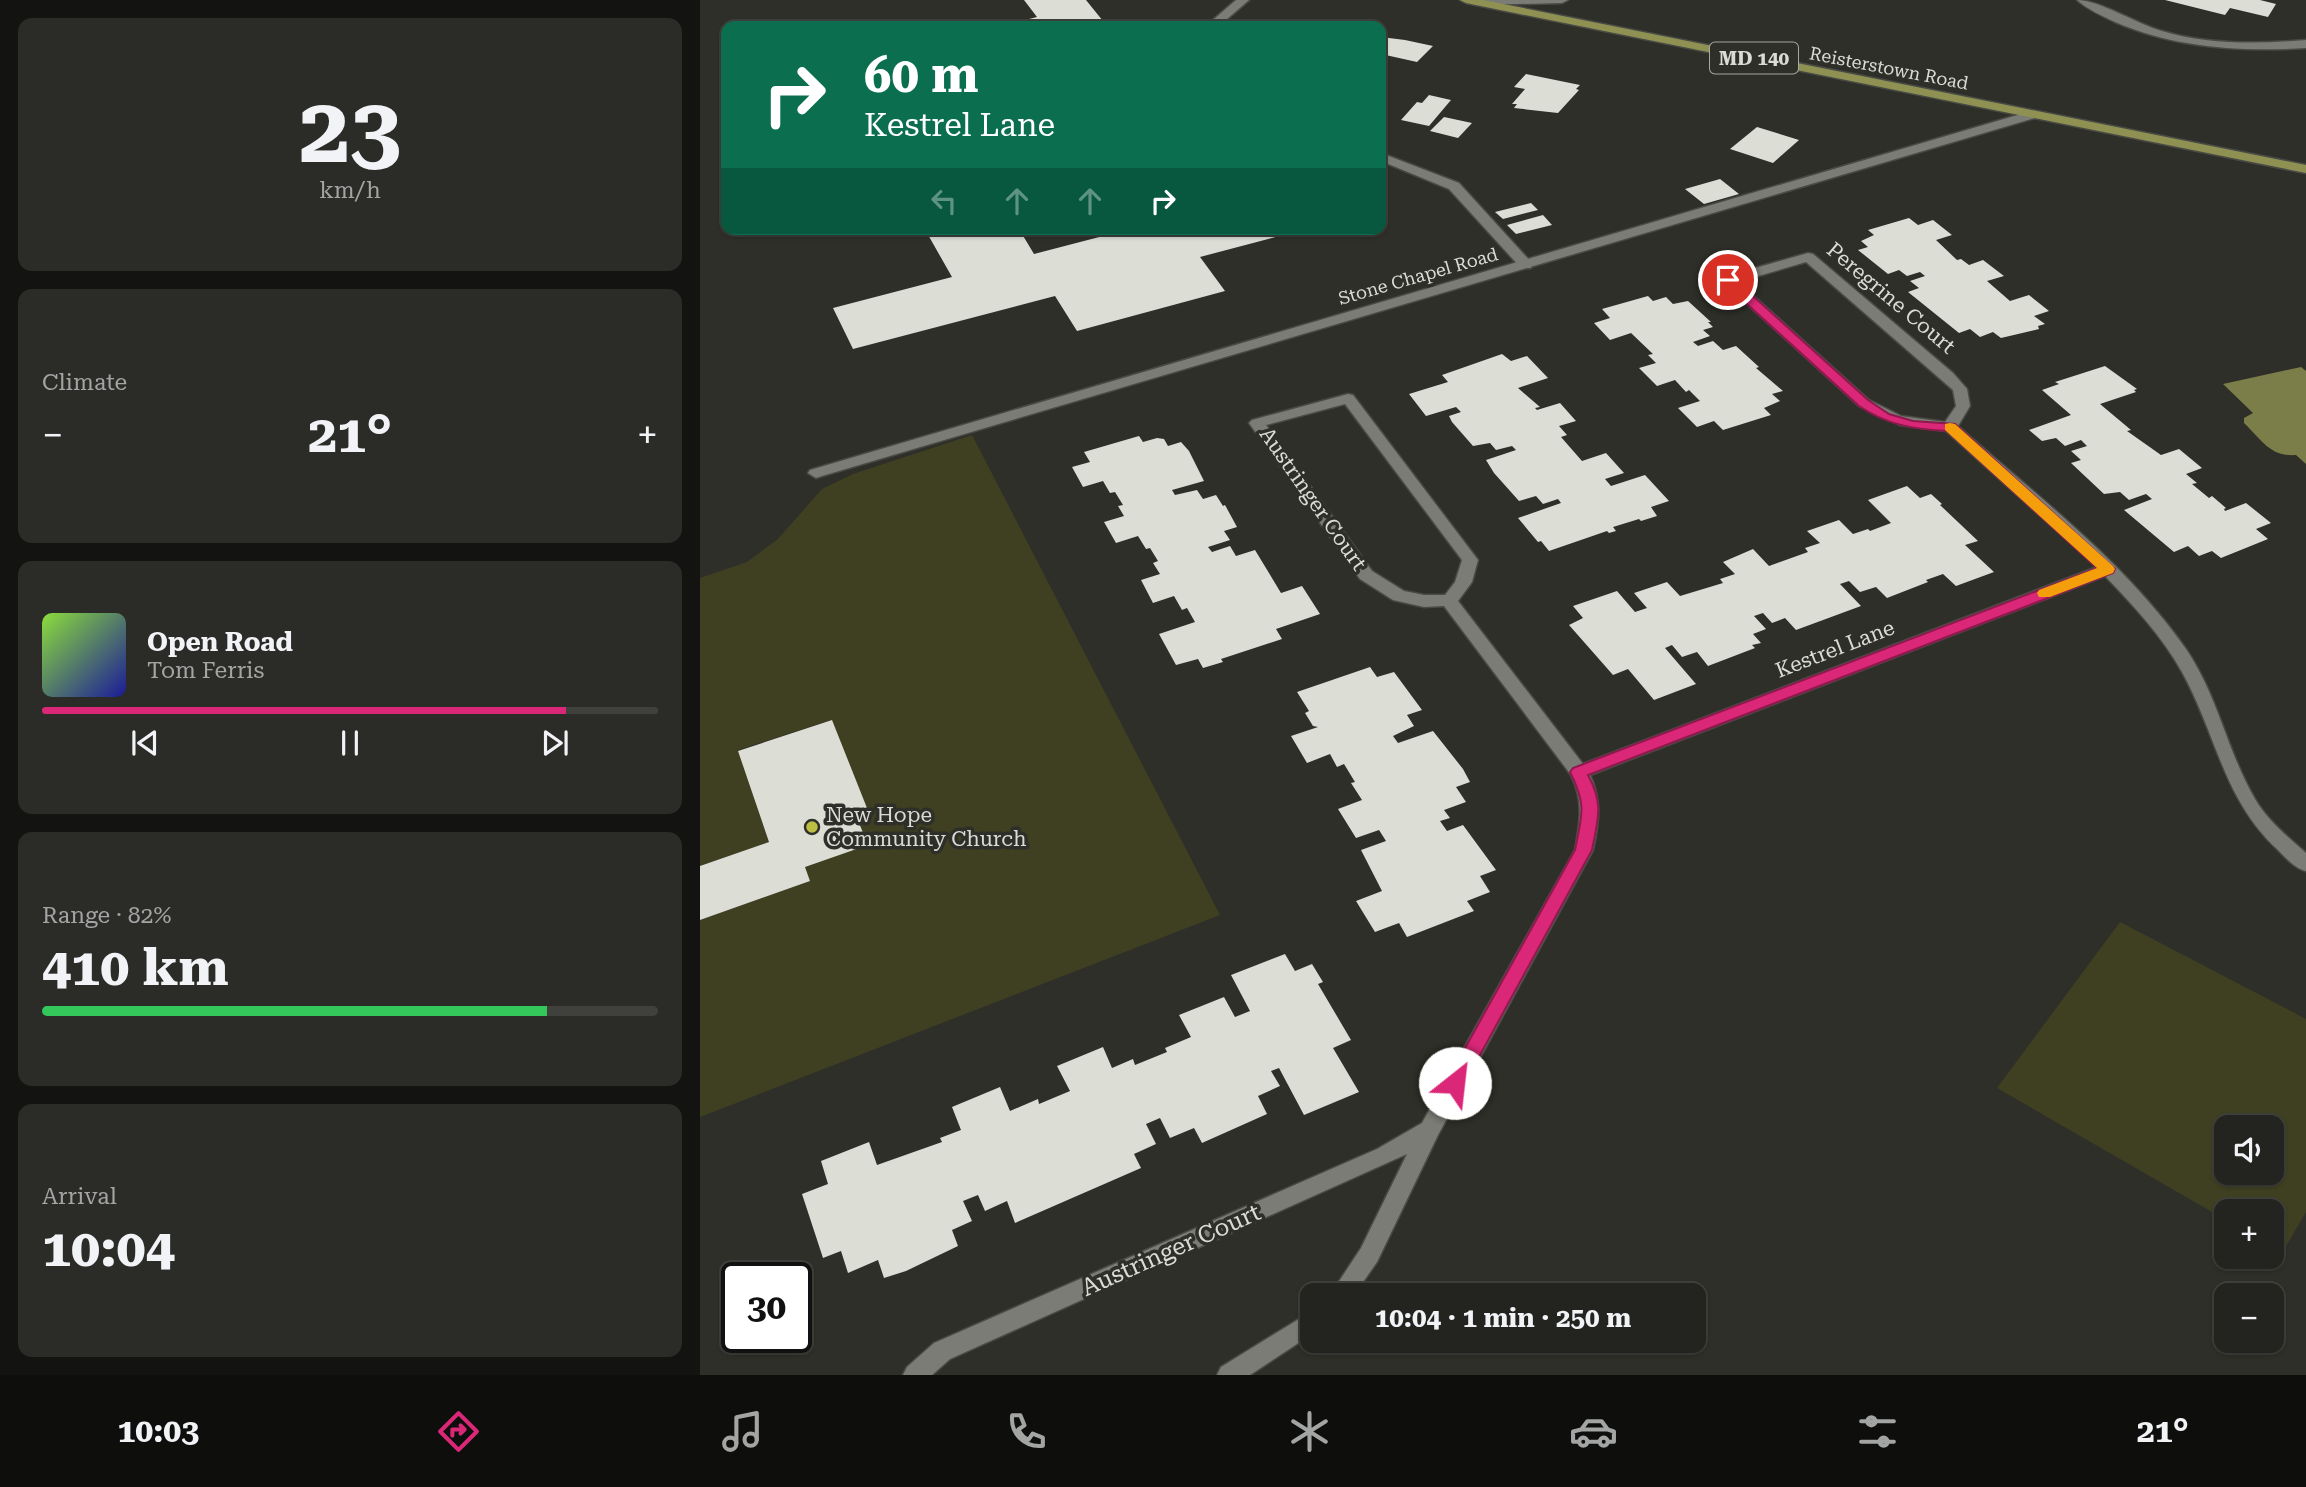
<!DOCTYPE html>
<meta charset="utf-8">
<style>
body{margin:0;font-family:"Roboto Serif",serif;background:#2b2b28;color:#f1f3f6;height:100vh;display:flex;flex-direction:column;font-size:26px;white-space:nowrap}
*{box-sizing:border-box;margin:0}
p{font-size:23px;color:#a3a4a4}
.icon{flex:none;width:38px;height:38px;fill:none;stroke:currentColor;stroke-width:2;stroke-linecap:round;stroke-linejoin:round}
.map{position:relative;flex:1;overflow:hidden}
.sheet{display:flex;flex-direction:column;gap:18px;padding:18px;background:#131311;width:700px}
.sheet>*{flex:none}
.guide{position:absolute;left:21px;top:21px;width:665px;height:214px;border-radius:14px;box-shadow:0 2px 5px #0004,0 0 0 2px #40403d;background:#0b6e4f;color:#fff;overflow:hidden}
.controls{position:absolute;left:1514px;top:1115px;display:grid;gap:14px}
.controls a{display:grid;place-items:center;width:70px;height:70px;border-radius:14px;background:#23231f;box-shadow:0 2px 5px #0004,0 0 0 2px #40403d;font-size:35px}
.speed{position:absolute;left:21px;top:1262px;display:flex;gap:14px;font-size:35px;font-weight:700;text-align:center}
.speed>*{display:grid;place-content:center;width:91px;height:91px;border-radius:50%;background:#23231f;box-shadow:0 2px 5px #0004,0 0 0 2px #40403d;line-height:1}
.speed .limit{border:4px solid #111;border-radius:10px;background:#fff;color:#111}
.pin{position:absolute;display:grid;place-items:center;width:60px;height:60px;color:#fff;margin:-30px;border:4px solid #fff;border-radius:50%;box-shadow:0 2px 7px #0007}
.me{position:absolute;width:77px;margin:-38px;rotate:29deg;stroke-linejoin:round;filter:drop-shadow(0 0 5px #0008)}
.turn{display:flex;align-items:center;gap:24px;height:147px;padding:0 28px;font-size:32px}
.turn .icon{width:91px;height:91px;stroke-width:2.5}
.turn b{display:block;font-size:49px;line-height:60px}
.lanes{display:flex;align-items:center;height:66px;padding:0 28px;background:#0003;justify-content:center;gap:35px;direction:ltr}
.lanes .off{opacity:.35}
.big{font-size:52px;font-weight:700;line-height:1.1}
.sheet .tile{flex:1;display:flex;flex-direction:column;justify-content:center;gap:10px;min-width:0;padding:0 24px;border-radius:14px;background:#2b2b28}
.sheet .dial{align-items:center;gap:0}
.dial b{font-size:91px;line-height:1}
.song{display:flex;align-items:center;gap:21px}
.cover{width:84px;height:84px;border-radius:10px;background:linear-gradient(135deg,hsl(90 70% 55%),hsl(240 70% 35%))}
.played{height:7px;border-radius:4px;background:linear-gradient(90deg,#db2777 85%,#40403d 85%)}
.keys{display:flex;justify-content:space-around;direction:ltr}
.heat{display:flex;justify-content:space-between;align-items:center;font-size:38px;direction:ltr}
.charge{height:10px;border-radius:5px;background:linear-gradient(90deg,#34c759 82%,#40403d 0)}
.trip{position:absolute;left:600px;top:1283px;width:406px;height:70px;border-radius:14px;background:#23231f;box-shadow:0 2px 5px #0004,0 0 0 2px #40403d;font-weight:700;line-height:70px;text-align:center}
.tabs{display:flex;height:112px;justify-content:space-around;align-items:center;background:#0e0e0c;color:#a3a4a4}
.tabs .icon{width:49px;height:49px}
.tabs .on{color:#db2777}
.tabs b{font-size:32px;color:#f1f3f6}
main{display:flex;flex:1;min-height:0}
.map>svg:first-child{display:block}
.green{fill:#3f4021;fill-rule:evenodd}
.water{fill:#7b7e49}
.building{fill:#dcddd5}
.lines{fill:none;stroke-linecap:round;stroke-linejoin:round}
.lane-casing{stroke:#4a4a45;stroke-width:3}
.street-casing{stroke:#4a4a45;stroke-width:3}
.primary-casing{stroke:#4a4a45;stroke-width:3}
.lane{fill:#7b7c75;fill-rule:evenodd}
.street{fill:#7b7c75;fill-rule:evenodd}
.primary{fill:#8f9153;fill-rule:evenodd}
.route{fill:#db2777;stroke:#8e194d;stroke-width:2}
.slow{fill:#f59e0b}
.poi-dot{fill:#bcbf44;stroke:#2f2f29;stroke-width:2.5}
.labels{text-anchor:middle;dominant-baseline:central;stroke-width:7;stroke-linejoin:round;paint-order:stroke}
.far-street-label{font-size:18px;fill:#dadbd7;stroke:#2f2f29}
.shield{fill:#2f2f29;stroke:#a7a7a3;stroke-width:2}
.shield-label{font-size:19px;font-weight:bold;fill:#dadbd7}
.street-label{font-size:21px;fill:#dadbd7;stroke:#2f2f29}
.poi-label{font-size:21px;fill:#dadbd7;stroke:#2f2f29;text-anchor:start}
.near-street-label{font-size:24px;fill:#dadbd7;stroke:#2f2f29}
</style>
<main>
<section class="sheet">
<div class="tile dial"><b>23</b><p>km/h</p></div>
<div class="tile"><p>Climate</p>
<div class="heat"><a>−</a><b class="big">21°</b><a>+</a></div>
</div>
<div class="tile">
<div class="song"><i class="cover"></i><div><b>Open Road</b><p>Tom Ferris</p></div></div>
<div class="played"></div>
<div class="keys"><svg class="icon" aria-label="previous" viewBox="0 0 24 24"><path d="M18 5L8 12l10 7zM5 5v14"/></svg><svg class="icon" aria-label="pause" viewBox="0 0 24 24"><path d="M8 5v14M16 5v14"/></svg><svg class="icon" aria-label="next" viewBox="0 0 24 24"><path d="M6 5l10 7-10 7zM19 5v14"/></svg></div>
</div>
<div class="tile"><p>Range · 82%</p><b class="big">410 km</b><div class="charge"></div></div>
<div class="tile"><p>Arrival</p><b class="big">10:04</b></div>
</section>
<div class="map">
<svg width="1606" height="1375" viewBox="0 0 1606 1375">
<rect width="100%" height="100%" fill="#2f2f29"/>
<!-- green -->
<g class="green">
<polygon points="272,435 520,915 0,1117 0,920 110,881 105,867 155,813 167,808 131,720 38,750 69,842 0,866 0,578 47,562 78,539 122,489 153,474"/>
<path d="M 1420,922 L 1606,1019 L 1606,1212 L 1582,1253 L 1572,1247 L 1572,1211 L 1526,1211 L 1526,1220 L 1297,1088 ZM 1526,1127 L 1572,1127 L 1572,1172 L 1526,1172 Z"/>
</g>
<!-- water -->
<path class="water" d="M 1601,367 L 1606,371 L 1606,464 L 1596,455 C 1570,457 1562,440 1544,423 L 1544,418 L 1553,413 L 1523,384 Z"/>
<!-- building -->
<g class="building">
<polygon points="324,0 386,0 407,26 301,26 337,17"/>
<polygon points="1465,0 1560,0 1576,4 1568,17 1530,8 1525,15"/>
<polygon points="681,37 705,40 733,46 717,62 681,54"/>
<polygon points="826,74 880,85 876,89 879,90 858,113 814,108 817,104 812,104 825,89 814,87"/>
<polygon points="729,95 751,100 729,126 701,120 717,102 722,103"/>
<polygon points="744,117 772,123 758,138 730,131"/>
<polygon points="1057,127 1099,140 1073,163 1030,149"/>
<polygon points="1020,179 1039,194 1004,204 985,189"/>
<polygon points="831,203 838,210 803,219 795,212"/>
<polygon points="843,215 852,225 816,234 807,225"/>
<polygon points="1209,218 1218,225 1233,220 1252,235 1236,240 1257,260 1261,259 1269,265 1283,260 1304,276 1287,281 1310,301 1329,295 1349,311 1334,316 1345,324 1338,326 1339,329 1301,338 1293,332 1280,337 1270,329 1259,333 1208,292 1219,288 1210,281 1225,276 1220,272 1207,276 1199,270 1188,274 1158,250 1168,247 1161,241 1174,235 1168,230"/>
<polygon points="243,229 319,229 334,254 430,229 602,230 500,257 525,291 377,331 355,296 153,349 133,308 252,277 227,233"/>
<polygon points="948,296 953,301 966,297 973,304 988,301 1011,322 1008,322 1013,327 1003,330 1010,336 993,342 998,346 1013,341 1023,350 1036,346 1059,367 1056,368 1083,391 1072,394 1080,401 1064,408 1071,415 1023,430 1014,421 997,427 978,408 1000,401 989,390 986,392 975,380 957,386 939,368 956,363 948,355 953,354 931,333 910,340 894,323 910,318 902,309"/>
<polygon points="802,354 811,361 827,356 848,378 818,388 840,407 835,408 837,410 860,403 876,421 859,426 867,435 861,437 882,461 906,453 924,473 905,479 911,486 945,475 969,501 951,507 957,516 941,521 939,519 913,527 916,531 909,533 907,531 849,551 841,541 838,542 818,518 861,503 858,499 843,504 836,496 819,501 794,473 786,460 816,450 812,446 796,450 790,443 773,446 752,422 749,416 761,412 756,407 726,416 709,394 748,382 742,375"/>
<polygon points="1405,366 1437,389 1434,390 1436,392 1400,404 1431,430 1427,431 1461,455 1479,449 1502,468 1486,474 1497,483 1492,484 1509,498 1512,496 1526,508 1524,509 1525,511 1546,503 1571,523 1556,529 1568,539 1521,558 1512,551 1499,556 1488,546 1474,552 1424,510 1452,499 1446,494 1429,500 1420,492 1404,494 1371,463 1381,460 1371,451 1387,446 1381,440 1365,446 1356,438 1342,441 1329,430 1371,415 1342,390 1359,384 1355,382"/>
<polygon points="439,436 443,442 457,438 464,439 468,446 481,442 489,451 504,481 472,490 475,495 497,490 503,499 516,495 523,506 525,505 537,527 524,531 530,540 508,547 512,552 530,546 536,556 555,550 581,593 602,586 620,614 576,629 582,639 521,659 523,662 503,668 498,659 476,665 459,634 495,622 487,608 482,610 474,596 453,603 441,580 460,574 453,563 458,561 450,548 446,549 438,536 416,543 404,522 424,516 418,506 423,505 415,492 410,493 403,481 383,487 372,467 390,462 384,452"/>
<polygon points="1207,486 1220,498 1231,494 1242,504 1240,505 1278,541 1265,545 1294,572 1256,586 1243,574 1226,580 1228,582 1187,598 1176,587 1160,592 1149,581 1140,584 1161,606 1096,630 1085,618 1072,623 1063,613 1054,616 1066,629 1053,634 1061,643 1052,645 1055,648 1008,666 997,652 982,657 972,645 965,648 996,684 954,700 928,669 913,675 869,625 883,618 873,606 917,591 935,612 947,608 934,593 967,582 980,596 1023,583 1020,579 1035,574 1023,562 1053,549 1069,566 1108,552 1105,548 1120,543 1107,531 1139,520 1153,534 1168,529 1170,531 1191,523 1168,500"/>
<polygon points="670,667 677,677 694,672 722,710 707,715 714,726 693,736 698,743 733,731 763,769 770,782 756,787 766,802 744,810 750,818 740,821 747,831 763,825 796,870 780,876 790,892 767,901 774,911 707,937 699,923 675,932 656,901 682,891 661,850 686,841 679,830 656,838 638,809 662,800 651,783 655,782 644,764 637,767 630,754 607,763 591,736 618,727 613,726 605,713 609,711 597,692"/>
<polygon points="132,720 167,808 155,813 168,845 105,867 110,881 0,920 0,866 69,842 38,751"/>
<polygon points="585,954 595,971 612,964 623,982 618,984 651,1040 633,1048 659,1092 604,1115 579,1068 571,1071 580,1086 558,1096 567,1114 502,1143 494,1128 470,1138 460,1118 446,1124 456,1144 434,1154 441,1168 315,1223 307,1201 285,1211 278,1195 263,1201 272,1221 252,1230 258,1246 206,1271 184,1278 178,1260 148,1273 141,1251 123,1258 102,1194 128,1184 121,1161 169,1142 177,1165 242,1142 240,1138 261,1130 252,1107 300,1087 310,1111 338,1099 339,1104 370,1091 357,1066 403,1047 412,1068 433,1059 435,1065 467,1052 465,1048 491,1037 479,1015 524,997 535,1017 550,1011 531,975"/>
</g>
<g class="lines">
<defs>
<g id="lane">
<polygon points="536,0 549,0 519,26 506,26"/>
<polygon points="773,0 868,0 862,3 777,5 773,4"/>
<polygon points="681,153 759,183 831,262 831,268 821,268 749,189 681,161"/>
</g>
<g id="street">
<path d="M 1377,0 C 1399,0 1437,24 1462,31 C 1508,45 1558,44 1606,40 L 1606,48 C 1540,52 1476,48 1415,22 C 1402,16 1387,9 1377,0 Z"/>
<polygon points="1331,111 1335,112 1335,118 122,476 116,478 108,473 110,470"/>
<path d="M 1108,253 L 1113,254 L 1253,373 L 1267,389 L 1270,406 L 1258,426 C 1337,496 1425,562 1486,649 C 1518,696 1527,751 1555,799 C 1567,820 1588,837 1606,853 L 1606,871 C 1594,868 1585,857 1577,849 C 1523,799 1516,733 1482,672 C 1462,636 1433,605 1405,576 L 890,775 C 902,801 899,822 893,850 L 738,1135 L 677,1262 L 654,1295 L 630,1295 L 661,1248 L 707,1154 L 250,1359 L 232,1375 L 203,1375 L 207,1367 L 234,1343 L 677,1149 L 722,1123 L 875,850 C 880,822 884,801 871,775 L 744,606 L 724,607 L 693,600 L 660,579 L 549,423 L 552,420 L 648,394 L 653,395 L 778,560 L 772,582 L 758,601 L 883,764 L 1397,567 L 1246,431 L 1200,425 L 1159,406 L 1021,280 L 1023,277 ZM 1106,262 L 1253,390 L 1256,406 L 1245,422 L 1201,416 L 1169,400 L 1038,282 ZM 645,404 L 762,560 L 755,582 L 745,595 L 724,595 L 704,591 L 672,571 L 566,425 Z"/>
<polygon points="612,1311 612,1334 550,1375 517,1375 521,1367"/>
</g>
<polygon id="primary" points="760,0 783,0 1606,165 1606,173 766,3"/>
</defs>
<!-- lane casing -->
<use href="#lane" class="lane-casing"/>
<!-- street casing -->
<use href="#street" class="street-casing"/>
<!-- primary casing -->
<use href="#primary" class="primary-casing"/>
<!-- lane -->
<use href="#lane" class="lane"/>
<!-- street -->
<use href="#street" class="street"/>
<!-- primary -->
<use href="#primary" class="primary"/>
</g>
<!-- route -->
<path class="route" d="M 1028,277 L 1033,278 L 1168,400 L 1189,414 L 1213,421 L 1255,424 L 1415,569 L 1413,573 L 888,775 C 904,804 898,819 892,850 L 762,1088 L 755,1091 L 749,1088 L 746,1083 L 749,1077 L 875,850 C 882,815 887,805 870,772 L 873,768 L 1397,568 L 1247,431 C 1213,429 1187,425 1159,406 L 1024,283 L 1022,280 Z"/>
<!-- slow -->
<polygon class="slow" points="1250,423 1255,424 1413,566 1415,569 1413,573 1350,597 1339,597 1337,593 1339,590 1397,568 1245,430 1245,424"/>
<!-- markers -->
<circle class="poi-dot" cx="112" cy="827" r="7"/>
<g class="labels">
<!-- far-street labels -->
<g class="far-street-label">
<text transform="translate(1189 68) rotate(11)">Reisterstown Road</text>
<text transform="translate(718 276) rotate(-16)">Stone Chapel Road</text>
</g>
<!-- shield labels -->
<rect class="shield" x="1010" y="42.5" width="88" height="31" rx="5"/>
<g class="shield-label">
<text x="1054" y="58">MD 140</text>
</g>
<!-- street labels -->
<g class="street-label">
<text transform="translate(1191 298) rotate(40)">Peregrine Court</text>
<text transform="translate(613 499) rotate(55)">Austringer Court</text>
<text transform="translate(1135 649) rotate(-21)">Kestrel Lane</text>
</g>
<!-- poi labels -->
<g class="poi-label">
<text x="126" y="815">New Hope<tspan x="126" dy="24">Community Church</tspan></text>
</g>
<!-- near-street labels -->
<g class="near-street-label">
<text transform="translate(471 1250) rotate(-24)">Austringer Court</text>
</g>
</g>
</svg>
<div class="controls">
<a><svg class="icon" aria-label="sound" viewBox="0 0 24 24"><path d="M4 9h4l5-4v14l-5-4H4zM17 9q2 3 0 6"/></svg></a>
<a>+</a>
<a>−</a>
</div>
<div class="speed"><div class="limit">30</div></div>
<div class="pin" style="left:1028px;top:280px;background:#d93025"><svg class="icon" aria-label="arrive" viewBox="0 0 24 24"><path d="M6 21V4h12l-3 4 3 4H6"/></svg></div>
<svg class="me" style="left:755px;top:1083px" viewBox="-20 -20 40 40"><circle r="19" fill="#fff"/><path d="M0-13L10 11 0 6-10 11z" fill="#db2777"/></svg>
<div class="trip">10:04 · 1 min · 250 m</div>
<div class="guide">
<div class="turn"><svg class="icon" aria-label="right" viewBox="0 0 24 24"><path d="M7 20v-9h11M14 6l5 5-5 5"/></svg><div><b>60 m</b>Kestrel Lane</div></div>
<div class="lanes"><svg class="icon off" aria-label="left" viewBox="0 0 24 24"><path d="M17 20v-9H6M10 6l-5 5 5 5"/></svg><svg class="icon off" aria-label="ahead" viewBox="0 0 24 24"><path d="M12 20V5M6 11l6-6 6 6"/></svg><svg class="icon off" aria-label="ahead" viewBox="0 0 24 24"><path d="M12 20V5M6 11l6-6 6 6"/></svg><svg class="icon" aria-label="right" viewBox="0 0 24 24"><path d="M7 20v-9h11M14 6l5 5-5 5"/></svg></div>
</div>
</div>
</main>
<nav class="tabs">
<b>10:03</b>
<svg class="icon on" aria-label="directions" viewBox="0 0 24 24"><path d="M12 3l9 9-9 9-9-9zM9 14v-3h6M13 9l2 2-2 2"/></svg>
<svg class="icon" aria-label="music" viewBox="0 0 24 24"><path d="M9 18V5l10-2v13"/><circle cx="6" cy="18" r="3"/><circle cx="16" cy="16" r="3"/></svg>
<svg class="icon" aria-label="phone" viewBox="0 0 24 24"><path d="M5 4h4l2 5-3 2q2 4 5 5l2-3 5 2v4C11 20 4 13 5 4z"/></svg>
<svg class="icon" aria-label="climate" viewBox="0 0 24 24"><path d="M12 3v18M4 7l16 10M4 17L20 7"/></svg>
<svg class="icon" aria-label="car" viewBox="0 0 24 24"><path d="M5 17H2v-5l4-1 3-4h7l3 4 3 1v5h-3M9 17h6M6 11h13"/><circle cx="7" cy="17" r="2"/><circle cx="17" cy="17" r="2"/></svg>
<svg class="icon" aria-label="filters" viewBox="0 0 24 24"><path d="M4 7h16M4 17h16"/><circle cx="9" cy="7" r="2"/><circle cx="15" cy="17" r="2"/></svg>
<b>21°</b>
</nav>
